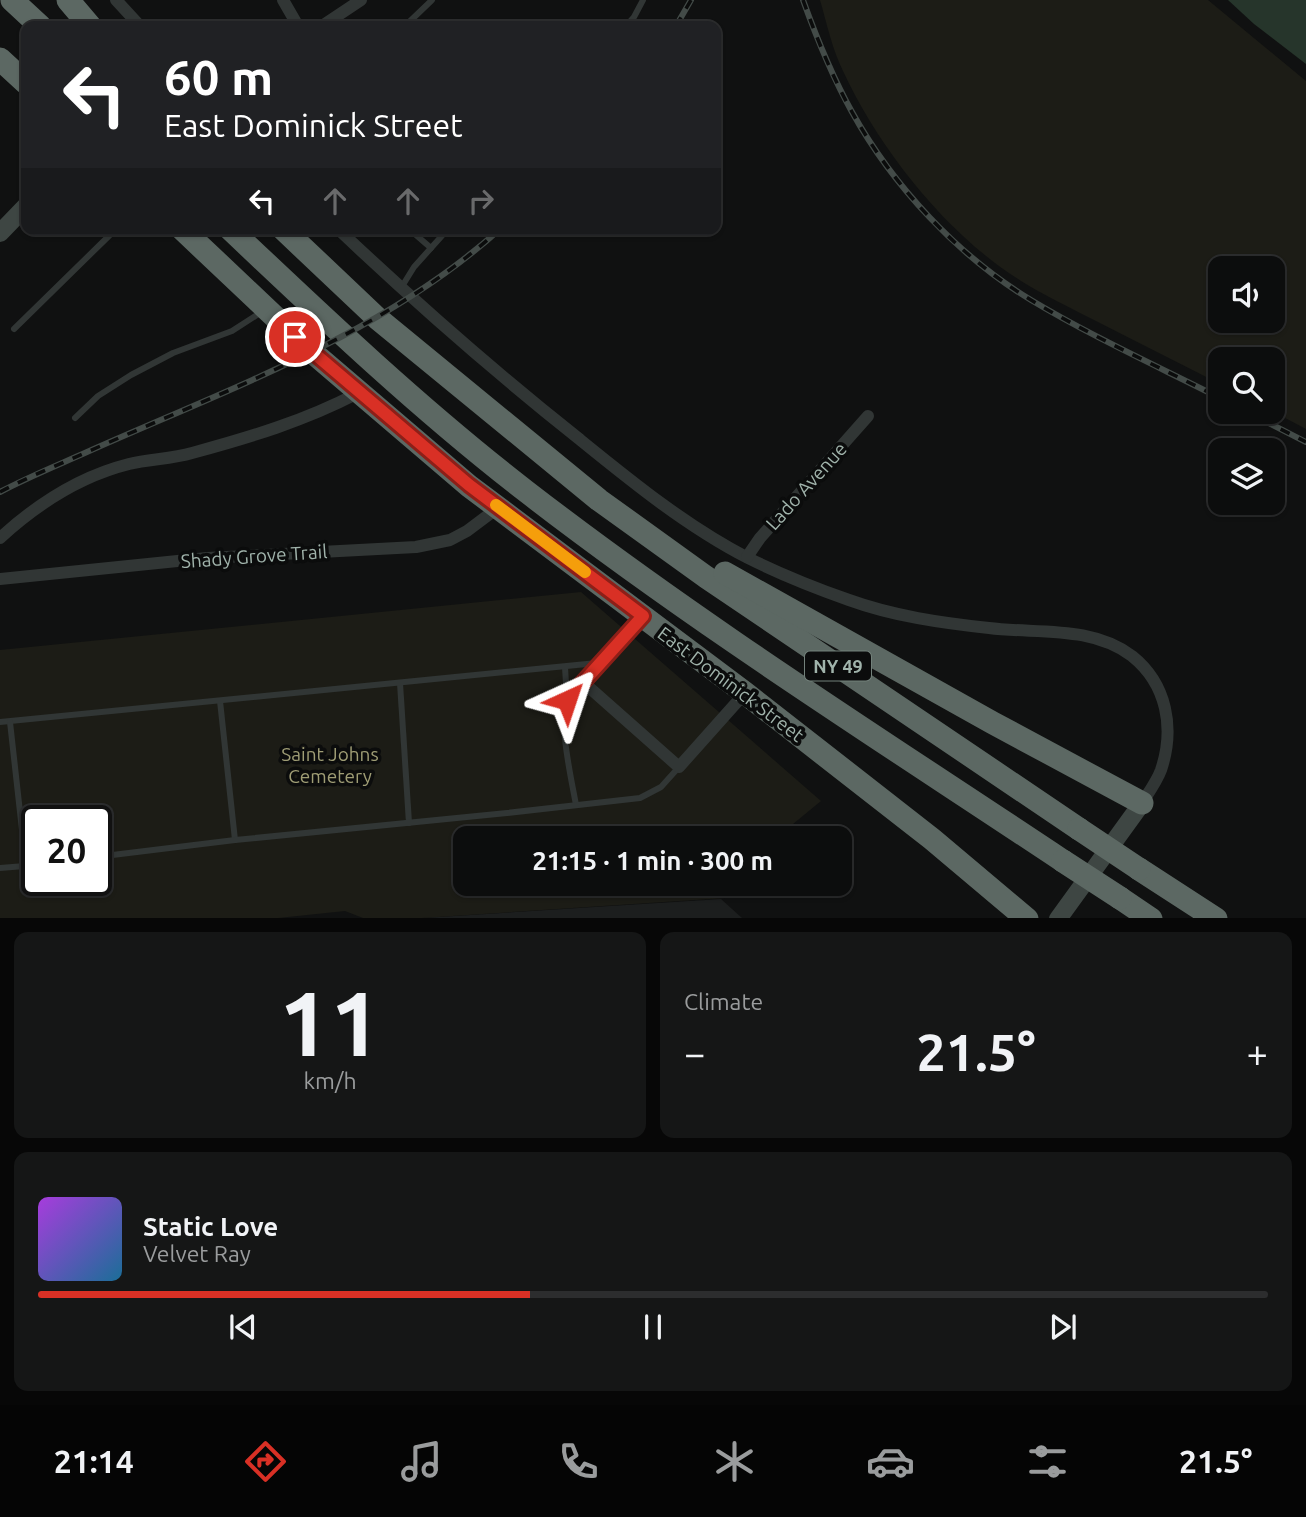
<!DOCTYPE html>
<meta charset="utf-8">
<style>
body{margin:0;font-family:Ubuntu,sans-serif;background:#151616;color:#f1f3f6;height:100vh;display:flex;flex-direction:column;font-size:26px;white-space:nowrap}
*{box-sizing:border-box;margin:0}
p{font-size:23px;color:#9a9c9d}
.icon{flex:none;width:38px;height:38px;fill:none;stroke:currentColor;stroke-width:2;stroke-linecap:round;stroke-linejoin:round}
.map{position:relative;height:918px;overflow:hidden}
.sheet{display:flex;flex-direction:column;gap:14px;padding:14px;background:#070707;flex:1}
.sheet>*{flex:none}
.top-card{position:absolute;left:21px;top:21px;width:700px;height:214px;border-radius:14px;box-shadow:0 2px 5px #0004,0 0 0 2px #2c2d2e;background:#202124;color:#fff;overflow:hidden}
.tools{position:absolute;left:1208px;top:256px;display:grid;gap:14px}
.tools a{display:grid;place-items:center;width:77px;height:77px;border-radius:14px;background:#0c0d0d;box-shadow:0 2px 5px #0004,0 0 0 2px #2c2d2e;font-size:35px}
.speed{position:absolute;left:21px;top:805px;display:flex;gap:14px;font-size:35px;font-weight:700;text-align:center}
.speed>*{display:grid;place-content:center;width:91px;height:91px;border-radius:50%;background:#0c0d0d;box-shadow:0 2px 5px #0004,0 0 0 2px #2c2d2e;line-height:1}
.speed .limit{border:4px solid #111;border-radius:10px;background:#fff;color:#111}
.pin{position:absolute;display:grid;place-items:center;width:60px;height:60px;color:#fff;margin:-30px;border:4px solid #fff;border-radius:50%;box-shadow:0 2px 7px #0007}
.me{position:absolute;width:77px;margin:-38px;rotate:42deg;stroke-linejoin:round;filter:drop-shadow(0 0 5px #0008)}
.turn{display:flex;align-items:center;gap:24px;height:147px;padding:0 28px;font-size:32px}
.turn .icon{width:91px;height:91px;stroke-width:2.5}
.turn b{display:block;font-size:49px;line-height:60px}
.lanes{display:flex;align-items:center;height:66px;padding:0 28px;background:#0003;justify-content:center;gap:35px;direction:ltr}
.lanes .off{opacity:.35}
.big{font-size:52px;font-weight:600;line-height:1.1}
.sheet .tile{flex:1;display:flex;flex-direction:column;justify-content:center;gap:10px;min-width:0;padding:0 24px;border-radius:14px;background:#151616}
.sheet .dial{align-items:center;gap:0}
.dial b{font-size:91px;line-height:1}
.song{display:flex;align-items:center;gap:21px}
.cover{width:84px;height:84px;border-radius:10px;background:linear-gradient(135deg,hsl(280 70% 55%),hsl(200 70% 35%))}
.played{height:7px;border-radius:4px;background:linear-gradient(90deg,#d93025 40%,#2c2d2e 40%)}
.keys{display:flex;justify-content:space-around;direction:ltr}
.heat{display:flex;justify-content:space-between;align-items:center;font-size:38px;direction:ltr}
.sheet .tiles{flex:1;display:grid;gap:14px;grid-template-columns:1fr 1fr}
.tile:last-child{grid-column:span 2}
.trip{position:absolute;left:453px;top:826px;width:399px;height:70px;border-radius:14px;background:#0c0d0d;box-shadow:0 2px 5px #0004,0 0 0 2px #2c2d2e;font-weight:600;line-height:70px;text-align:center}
.tabs{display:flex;height:112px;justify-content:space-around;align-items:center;background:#050505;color:#9a9c9d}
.tabs .icon{width:49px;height:49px}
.tabs .current{color:#d93025}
.tabs b{font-size:32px;color:#f1f3f6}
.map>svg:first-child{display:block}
.built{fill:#1c1e1e}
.green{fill:#1c1c16;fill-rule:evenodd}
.water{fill:#26352b}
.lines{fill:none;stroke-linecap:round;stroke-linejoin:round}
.lane{stroke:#313635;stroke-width:6}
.street{stroke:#313635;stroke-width:12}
.secondary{stroke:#3e4643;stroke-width:18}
.highway{stroke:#5c6863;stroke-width:23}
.rail-casing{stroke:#434b48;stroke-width:6}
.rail{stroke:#0b0c0c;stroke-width:3.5;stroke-dasharray:10;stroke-linecap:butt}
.highway-bridge{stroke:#5c6863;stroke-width:23}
.route-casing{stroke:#8d1f18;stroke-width:18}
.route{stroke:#d93025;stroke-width:12}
.slow{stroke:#f59e0b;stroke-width:12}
.labels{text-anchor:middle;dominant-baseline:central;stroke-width:7;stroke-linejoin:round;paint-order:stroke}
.shield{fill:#0b0c0c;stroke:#73817b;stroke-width:2}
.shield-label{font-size:18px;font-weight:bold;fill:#a0b3ab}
.street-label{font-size:19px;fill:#a0b3ab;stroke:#0b0c0c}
.park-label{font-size:19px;fill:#9f9d75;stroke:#0b0c0c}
</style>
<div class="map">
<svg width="1306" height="919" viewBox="0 0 1306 919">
<rect width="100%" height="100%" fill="#101111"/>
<!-- built -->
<polygon class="built" points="721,899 742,918 407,919"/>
<!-- green -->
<g class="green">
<path d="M 820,0 L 1208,0 L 1306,81 L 1306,429 L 1272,411 L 1272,359 L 1220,359 L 1220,384 C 1179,363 1137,342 1096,321 C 1071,308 1045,296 1021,281 C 947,235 879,149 843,71 C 832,49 827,24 820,0 ZM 1220,268 L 1272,268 L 1272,320 L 1220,320 Z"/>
<path d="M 581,592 L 821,801 L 776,838 L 466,838 L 466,884 L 709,884 L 725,898 L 407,919 L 363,918 L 345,911 L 269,919 L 0,919 L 0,650 ZM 37,821 L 96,821 L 96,880 L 37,880 Z"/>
</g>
<!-- water -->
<polygon class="water" points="1228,0 1306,0 1306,64 1254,24"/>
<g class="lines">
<!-- lane -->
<g class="lane">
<polyline points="405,26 432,0"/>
<polyline points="626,26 634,17 643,0"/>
<polyline points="409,229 431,248"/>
<polyline points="401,288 414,267 448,229"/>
<polyline points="14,329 116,229"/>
<polyline points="75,418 98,396 131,375 173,353 232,331 263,311"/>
<polyline points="565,667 567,700"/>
<polyline points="400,683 409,823"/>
<polyline points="220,701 235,840"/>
<polyline points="0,722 597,663"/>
<polyline points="10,722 26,866"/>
<path d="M 576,805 C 572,782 557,718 568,699 C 572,693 579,688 583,682"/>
<polyline points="96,857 235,840 507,813 640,798 661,787 679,767"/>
<polyline points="0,868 37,865"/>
</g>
<!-- street -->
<g class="street">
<polyline points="116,0 140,26"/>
<polyline points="283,0 298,26"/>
<polyline points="322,26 361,0"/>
<path d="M 338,229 C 415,302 495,372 578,438 C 631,481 686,526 748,558 C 780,574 815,588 849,600 C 893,616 942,623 989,628 C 1036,634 1091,625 1132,656 C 1167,684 1175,728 1161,770 C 1157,781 1149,792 1142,803"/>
<path d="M 0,538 C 36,505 81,476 129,464 C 150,459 172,459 192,453 C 251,437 304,421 358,393"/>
<polyline points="747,557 760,538 868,416"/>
<polyline points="0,579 207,558 416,547 450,540 467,531 499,507"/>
<polyline points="643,616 583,682 679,767 745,693"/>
</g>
<!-- secondary -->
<g class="secondary">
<polyline points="0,233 26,206"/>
<polyline points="1058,919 1142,803"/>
</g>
<!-- highway -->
<g class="highway">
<polyline points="12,0 40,26"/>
<polyline points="68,0 90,26"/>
<polyline points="0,59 26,83"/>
<polyline points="182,229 311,351 469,486 745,693 932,839 1027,919"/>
<path d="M 230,229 C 326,320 422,411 527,492 C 699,625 883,741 1063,861"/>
<polyline points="283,229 377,318 599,500 706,577 1079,829"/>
<polyline points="725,573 993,723 1142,803"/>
<polyline points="1139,869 1216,919"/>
<polyline points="1120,898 1151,919"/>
</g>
<defs>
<g id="rail">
<path d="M 803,0 C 817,39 832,76 852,112 C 893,186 958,256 1031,300 C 1091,336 1157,366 1220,398"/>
<polyline points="676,26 691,0"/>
<polyline points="1245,411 1306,442"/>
<path d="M 0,492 C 28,477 58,465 87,452 C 228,389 384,334 500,229"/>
</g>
</defs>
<!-- rail casing -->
<use href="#rail" class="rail-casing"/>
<!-- rail -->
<use href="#rail" class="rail"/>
<!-- highway-bridge -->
<g class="highway-bridge">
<polyline points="1079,829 1139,869"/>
<polyline points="1063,861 1120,898"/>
</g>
</g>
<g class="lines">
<defs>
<polyline id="route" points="295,337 469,485 643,616 567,700"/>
</defs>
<!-- route casing -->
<use href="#route" class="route-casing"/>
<!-- route -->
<use href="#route" class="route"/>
<!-- slow -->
<polyline class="slow" points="496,505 585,572"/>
</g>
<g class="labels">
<!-- shield labels -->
<rect class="shield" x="805" y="651.5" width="66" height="29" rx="5"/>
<g class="shield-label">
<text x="838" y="666">NY 49</text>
</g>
<!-- street labels -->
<g class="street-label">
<text transform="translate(806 486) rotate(-48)">Lado Avenue</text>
<text transform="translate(254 556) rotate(-4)">Shady Grove Trail</text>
<text transform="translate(731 684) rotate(37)">East Dominick Street</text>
</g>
<!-- park labels -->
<g class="park-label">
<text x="330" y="754">Saint Johns<tspan x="330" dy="22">Cemetery</tspan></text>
</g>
</g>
</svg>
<div class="tools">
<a><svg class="icon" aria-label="sound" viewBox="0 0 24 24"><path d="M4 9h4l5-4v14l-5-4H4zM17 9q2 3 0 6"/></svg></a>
<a><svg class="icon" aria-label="search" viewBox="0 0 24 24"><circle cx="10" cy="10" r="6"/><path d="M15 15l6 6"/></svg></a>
<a><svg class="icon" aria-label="layers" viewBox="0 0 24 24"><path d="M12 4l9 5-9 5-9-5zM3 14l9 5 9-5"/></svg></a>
</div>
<div class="speed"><div class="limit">20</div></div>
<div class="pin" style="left:295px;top:337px;background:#d93025"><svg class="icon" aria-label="arrive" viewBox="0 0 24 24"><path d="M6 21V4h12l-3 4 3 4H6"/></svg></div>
<svg class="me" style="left:567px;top:700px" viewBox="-20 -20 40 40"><path d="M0-17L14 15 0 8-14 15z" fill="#d93025" stroke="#fff" stroke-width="4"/></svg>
<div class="trip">21:15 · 1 min · 300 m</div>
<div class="top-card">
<div class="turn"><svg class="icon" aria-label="left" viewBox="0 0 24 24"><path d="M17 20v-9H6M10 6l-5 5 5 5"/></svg><div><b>60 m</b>East Dominick Street</div></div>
<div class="lanes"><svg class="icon" aria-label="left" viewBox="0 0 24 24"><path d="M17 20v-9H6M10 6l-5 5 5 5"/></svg><svg class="icon off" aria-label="ahead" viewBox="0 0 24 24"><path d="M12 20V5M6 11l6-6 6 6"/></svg><svg class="icon off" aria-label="ahead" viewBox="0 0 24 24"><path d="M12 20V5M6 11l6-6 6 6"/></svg><svg class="icon off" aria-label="right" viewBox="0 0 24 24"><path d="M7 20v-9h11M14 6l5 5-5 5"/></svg></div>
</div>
</div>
<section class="sheet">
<div class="tiles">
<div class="tile dial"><b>11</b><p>km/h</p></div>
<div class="tile"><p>Climate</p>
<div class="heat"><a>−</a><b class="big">21.5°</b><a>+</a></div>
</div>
<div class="tile">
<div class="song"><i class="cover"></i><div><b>Static Love</b><p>Velvet Ray</p></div></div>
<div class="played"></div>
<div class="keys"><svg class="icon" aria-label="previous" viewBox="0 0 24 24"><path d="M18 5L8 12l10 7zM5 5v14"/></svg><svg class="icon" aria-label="pause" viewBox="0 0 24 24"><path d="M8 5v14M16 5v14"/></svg><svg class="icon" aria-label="next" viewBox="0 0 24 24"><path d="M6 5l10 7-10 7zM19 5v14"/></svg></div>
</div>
</div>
</section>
<nav class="tabs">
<b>21:14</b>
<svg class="icon current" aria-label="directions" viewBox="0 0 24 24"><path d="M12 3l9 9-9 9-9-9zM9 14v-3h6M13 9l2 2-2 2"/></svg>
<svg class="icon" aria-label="music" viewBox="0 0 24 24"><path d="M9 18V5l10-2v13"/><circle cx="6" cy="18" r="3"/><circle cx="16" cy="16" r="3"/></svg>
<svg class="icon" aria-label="phone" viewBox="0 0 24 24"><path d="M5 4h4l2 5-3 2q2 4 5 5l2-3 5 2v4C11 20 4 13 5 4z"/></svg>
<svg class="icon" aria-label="climate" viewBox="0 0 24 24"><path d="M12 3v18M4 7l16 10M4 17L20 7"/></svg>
<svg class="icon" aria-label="car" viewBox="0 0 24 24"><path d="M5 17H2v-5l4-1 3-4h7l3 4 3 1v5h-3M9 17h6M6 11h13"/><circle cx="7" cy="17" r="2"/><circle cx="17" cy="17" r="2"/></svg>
<svg class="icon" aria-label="filters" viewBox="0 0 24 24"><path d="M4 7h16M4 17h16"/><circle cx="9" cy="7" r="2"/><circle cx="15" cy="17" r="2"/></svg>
<b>21.5°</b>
</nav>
